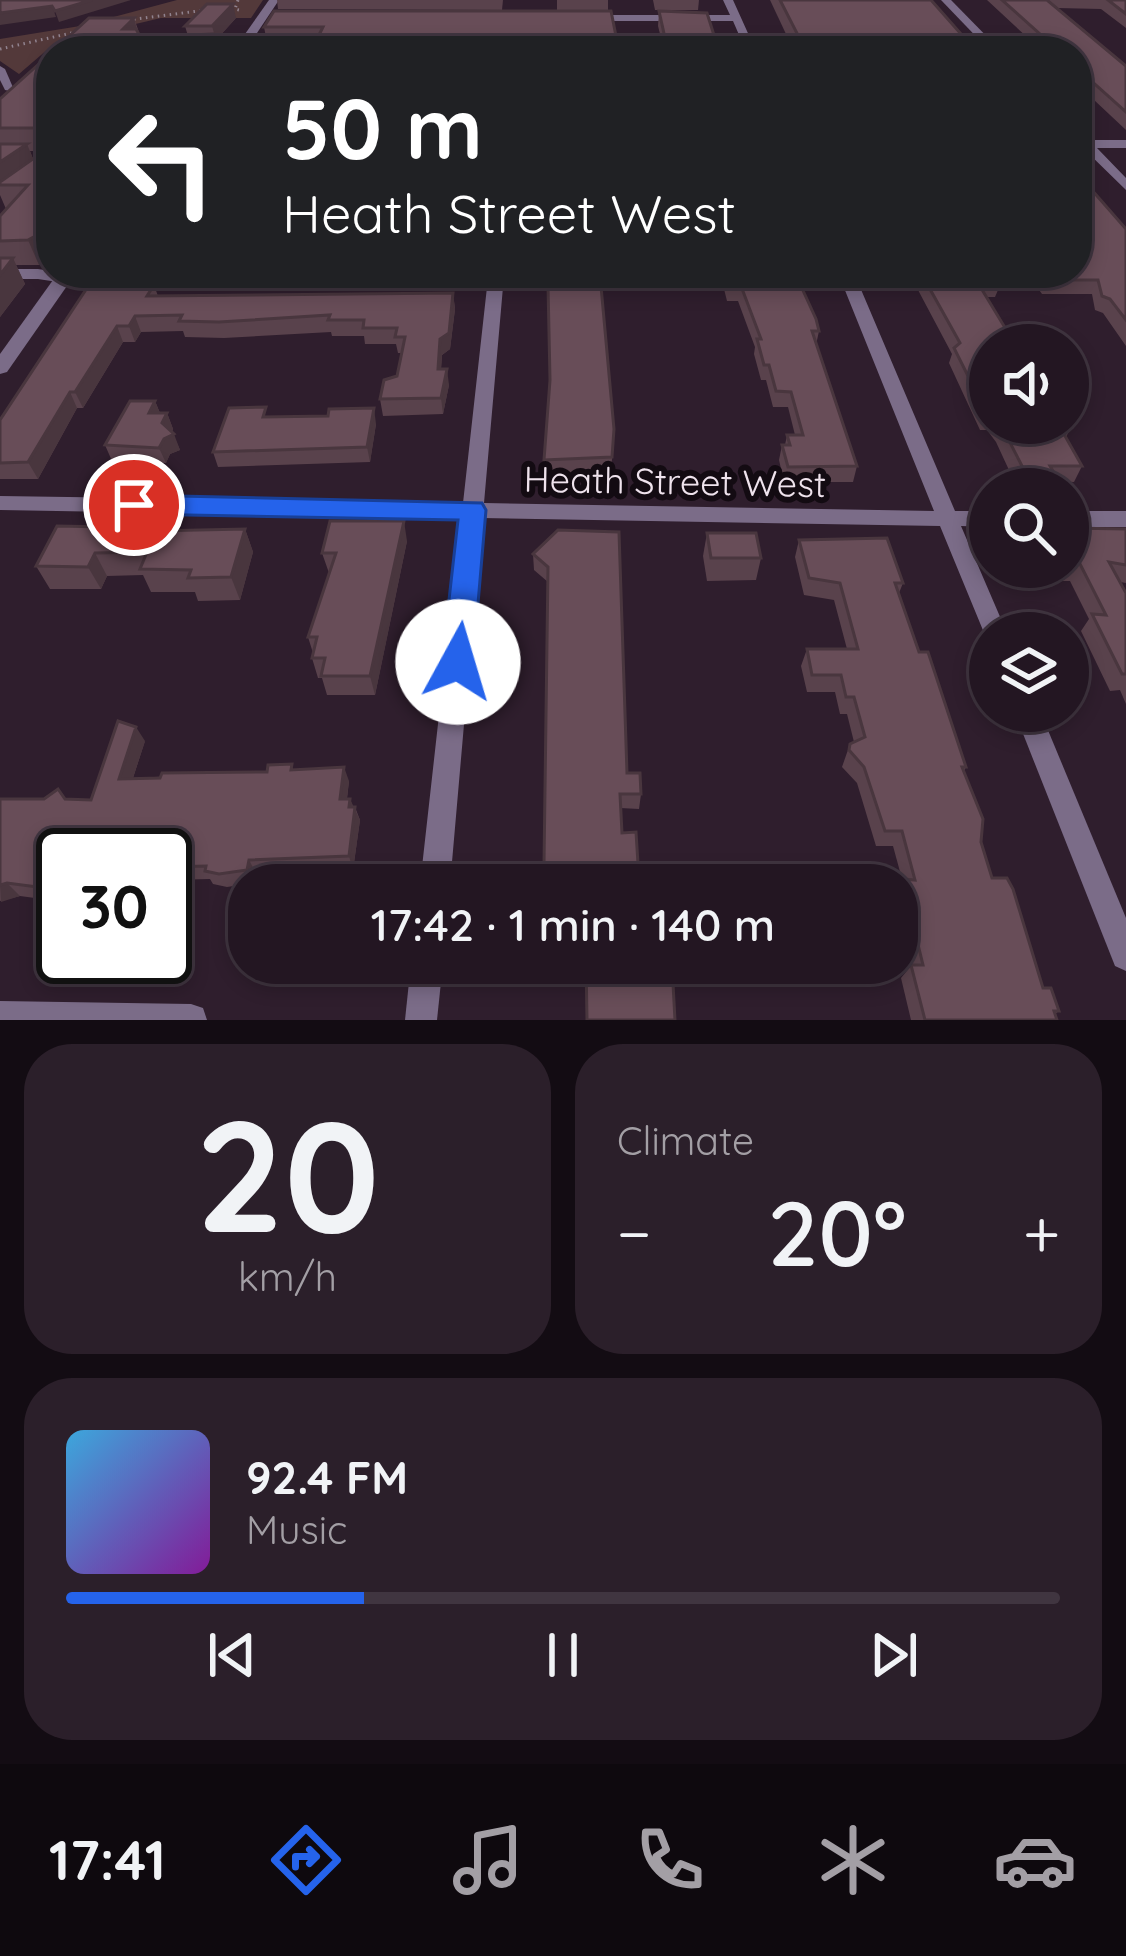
<!DOCTYPE html>
<meta charset="utf-8">
<style>
body{margin:0;font-family:Quicksand,sans-serif;background:#2b1f2a;color:#f1f3f6;height:100vh;display:flex;flex-direction:column;font-size:45px;white-space:nowrap}
*{box-sizing:border-box;margin:0}
p{font-size:39px;color:#a39fa5}
.icon{flex:none;width:66px;height:66px;fill:none;stroke:currentColor;stroke-width:2;stroke-linecap:round;stroke-linejoin:round}
.map{position:relative;height:1020px;overflow:hidden}
.details{display:flex;flex-direction:column;gap:24px;padding:24px;background:#130c13;flex:1}
.details>*{flex:none}
.banner{position:absolute;left:36px;top:36px;width:1056px;height:252px;border-radius:48px;box-shadow:0 6px 18px #0003,0 0 0 3px #403540;background:#202124;color:#fff;overflow:hidden}
.tools{position:absolute;left:969px;top:324px;display:grid;gap:24px}
.tools a{display:grid;place-items:center;width:120px;height:120px;border-radius:50%;background:#231622;box-shadow:0 6px 18px #0003,0 0 0 3px #403540;font-size:60px}
.speed{position:absolute;left:36px;top:828px;display:flex;gap:24px;font-size:60px;font-weight:700;text-align:center}
.speed>*{display:grid;place-content:center;width:156px;height:156px;border-radius:50%;background:#231622;box-shadow:0 6px 18px #0003,0 0 0 3px #403540;line-height:1}
.speed .limit{border:6px solid #111;border-radius:18px;background:#fff;color:#111}
.pin{position:absolute;display:grid;place-items:center;width:102px;height:102px;color:#fff;margin:-51px;border:6px solid #fff;border-radius:50%;box-shadow:0 3px 12px #0007}
.me{position:absolute;width:132px;margin:-66px;rotate:6deg;stroke-linejoin:round;filter:drop-shadow(0 0 9px #0008)}
.turn{display:flex;align-items:center;gap:42px;height:252px;padding:0 48px;font-size:54px}
.turn .icon{width:156px;height:156px;stroke-width:2.5}
.turn b{display:block;font-size:84px;line-height:102px}
.big{font-size:90px;font-weight:600;line-height:1.1}
.details .tile{flex:1;display:flex;flex-direction:column;justify-content:center;gap:18px;min-width:0;padding:0 42px;border-radius:48px;background:#2b1f2a}
.details .dial{align-items:center;gap:0}
.dial b{font-size:156px;line-height:1}
.song{display:flex;align-items:center;gap:36px}
.cover{width:144px;height:144px;border-radius:18px;background:linear-gradient(135deg,hsl(200 70% 55%),hsl(290 70% 35%))}
.played{height:12px;border-radius:6px;background:linear-gradient(90deg,#2563eb 30%,#403540 30%)}
.keys{display:flex;justify-content:space-around;direction:ltr}
.heat{display:flex;justify-content:space-between;align-items:center;font-size:66px;direction:ltr}
.details .tiles{flex:1;display:grid;gap:24px;grid-template-columns:1fr 1fr}
.tile:last-child{grid-column:span 2}
.trip{position:absolute;left:228px;top:864px;width:690px;height:120px;border-radius:48px;background:#231622;box-shadow:0 6px 18px #0003,0 0 0 3px #403540;font-weight:600;line-height:120px;text-align:center}
.tabs{display:flex;height:192px;justify-content:space-around;align-items:center;background:#0e090e;color:#a39fa5}
.tabs .icon{width:84px;height:84px}
.tabs .on{color:#2563eb}
.tabs b{font-size:54px;color:#f1f3f6}
.map>svg:first-child{display:block}
.green{fill:#53393a}
.lines{fill:none;stroke-linecap:round;stroke-linejoin:round}
.path-far1{stroke:#91838f;stroke-width:3;stroke-dasharray:1.5 4.5;stroke-linecap:butt}
.path{stroke:#91838f;stroke-width:4.5;stroke-dasharray:3 8;stroke-linecap:butt}
.service{stroke:#7b6c88;stroke-width:6}
.minor{fill:#7b6c88;fill-rule:evenodd}
.tertiary{fill:#7b6c88;fill-rule:evenodd}
.wall{fill:#59424c;fill-rule:evenodd}
.shaded-wall{fill:#49363e}
.building{fill:#684d58;stroke:#49363e;stroke-width:3}
.route{fill:#2563eb;stroke:#184099;stroke-width:3}
.labels{text-anchor:middle;dominant-baseline:central;stroke-width:12;stroke-linejoin:round;paint-order:stroke}
.street-label{font-size:36px;fill:#efe3ed;stroke:#130b12}
</style>
<div class="map">
<svg width="1126" height="1020" viewBox="0 0 1126 1020">
<rect width="100%" height="100%" fill="#2f1e2d"/>
<!-- green -->
<polygon class="green" points="177,0 263,0 251,18 161,18 55,43 19,74 0,61 0,39 80,26"/>
<g class="lines">
<!-- path-far1 -->
<g class="path-far1">
<polyline points="238,0 235,9 243,11"/>
<polyline points="128,20 206,10"/>
<polyline points="0,49 76,32"/>
</g>
<!-- path -->
<polyline class="path" points="667,284 727,282"/>
<!-- service -->
<polyline class="service" points="204,47 242,47"/>
<!-- minor -->
<g class="minor">
<polygon points="723,0 733,0 756,51 746,51 733,21 586,21 581,18 586,15 730,15"/>
<polygon points="941,0 951,0 1001,51 990,51"/>
<polygon points="0,66 5,69 15,92 5,90 0,80"/>
<polygon points="1077,130 1090,140 1126,140 1126,148 1097,148 1126,178 1126,190 1083,148 1077,148"/>
<polygon points="0,269 38,269 90,277 655,280 657,283 649,288 503,287 484,503 934,511 838,273 854,273 955,511 990,511 990,527 961,526 1007,633 990,633 990,641 987,640 940,526 482,518 450,885 420,885 461,518 0,510 0,496 463,503 487,287 90,287 38,279 0,279"/>
<rect x="1068" y="511" width="58" height="16"/>
<polygon points="1014,711 1040,711 1126,918 1126,971 1115,966"/>
<polygon points="411,963 443,963 437,1020 405,1020"/>
<polygon points="0,1001 191,1004 203,1008 207,1020 0,1020"/>
</g>
<!-- tertiary -->
<g class="tertiary">
<polygon points="269,0 279,0 245,51 233,51"/>
<polygon points="58,273 76,273 7,372 0,374 0,354"/>
</g>
</g>
<!-- wall -->
<g class="wall">
<polygon points="277,0 503,0 502,10 278,9"/>
<rect x="557" y="0" width="51" height="10"/>
<polygon points="653,0 699,0 698,10 655,10"/>
<polygon points="770,0 931,0 976,51 794,51"/>
<polygon points="987,0 1126,0 1126,28 1101,9 1057,8 1126,66 1126,130 1077,84 1077,51 1042,51"/>
<polygon points="274,11 619,51 267,42 264,27"/>
<polygon points="659,11 719,51 658,51 659,38 661,38 658,26"/>
<polygon points="134,18 141,38 188,36 185,26 236,18 216,40 213,40 216,51 53,51"/>
<path d="M 51,53 L 51,257 L 39,265 L 16,265 L 25,284 L 0,317 L 0,216 L 6,209 L 0,195 L 0,99 ZM 30,151 L 45,151 L 33,159 Z"/>
<polygon points="1077,173 1126,229 1126,346 1103,313 1095,310 1092,294 1042,294 1027,273 1077,273"/>
<polygon points="720,273 795,273 819,331 816,345 857,466 853,482 784,482 779,460 782,445 785,445 787,435 795,435 788,407 773,407 766,380 761,380 754,354 755,347 738,301 727,301"/>
<polygon points="909,273 995,273 1001,283 995,297 987,297 990,345 990,423 1068,423 1068,408 1075,420 1066,437 1082,466 1074,482 1048,481 1045,487 1015,483 996,442 987,430 980,430 949,363 952,354"/>
<polygon points="154,285 158,296 453,293 455,309 450,349 442,355 441,369 449,385 443,414 383,416 380,399 397,376 402,353 398,353 396,344 365,344 364,336 332,336 331,332 224,338 185,337 183,331 141,332 135,342 123,342 83,408 77,408 38,479 0,479 0,420"/>
<polygon points="155,401 160,413 167,413 173,429 172,432 180,450 170,454 166,463 112,461 105,445"/>
<polygon points="328,416 376,424 370,462 218,467 213,452 269,417"/>
<polygon points="614,429 611,474 545,477 544,460"/>
<polygon points="108,527 110,532 245,529 253,552 240,600 198,601 195,592 151,592 143,575 107,576 101,589 50,589 36,566"/>
<polygon points="1068,528 1126,529 1126,583 1120,582 1126,593 1126,704 1120,690 1110,691 1081,631 1089,619 1070,581 1059,581 1052,567 1068,567"/>
<polygon points="558,530 627,773 641,794 639,809 620,808 555,876 545,876 548,582 534,570 533,554"/>
<polygon points="707,533 761,558 756,580 707,581 703,556"/>
<polygon points="799,540 903,583 899,593 919,652 966,767 964,771 981,842 992,878 1043,988 1059,1011 1055,1014 1058,1020 911,1020 901,978 910,967 897,911 897,887 902,879 893,846 876,846 857,783 842,767 850,744 854,742 847,714 840,714 835,692 807,692 801,666 807,649 847,649 834,600 804,595 795,557"/>
<polygon points="407,541 375,695 327,695 322,678 318,678 312,658 313,653 308,637 329,573 322,553"/>
<polygon points="145,741 133,778 294,770 349,781 347,799 350,799 353,807 355,807 360,820 353,870 256,873 254,883 227,887 213,884 210,879 170,880 169,886 165,886 165,855 63,855 63,899 57,901 20,896 0,901 0,799 91,800"/>
<polygon points="557,963 662,963 586,973 557,973"/>
</g>
<!-- shaded-wall -->
<g class="shaded-wall">
<polygon points="92,0 131,0 59,22 55,11"/>
<polygon points="233,4 236,18 216,40 212,26"/>
<polygon points="52,6 56,17 0,25 0,13"/>
<polygon points="134,18 139,37 123,29"/>
<polygon points="212,34 216,51 200,51"/>
<polygon points="27,144 36,166 0,185 0,162"/>
<polygon points="51,220 51,257 39,265 28,240"/>
<polygon points="13,258 25,284 0,317 0,275"/>
<polygon points="453,293 455,309 450,349 442,355 440,385 438,369 440,339"/>
<polygon points="135,316 141,332 135,342 129,326"/>
<polygon points="117,326 123,342 83,408 75,392"/>
<polygon points="447,369 449,385 443,414 441,398"/>
<polygon points="70,392 77,408 38,479 28,462"/>
<polygon points="155,401 161,416 149,413"/>
<polygon points="374,408 376,424 370,462 367,447"/>
<polygon points="167,413 173,429 170,436 174,434 180,450 170,454 166,463 159,448 164,439 162,423"/>
<polygon points="404,521 407,541 375,695 370,676"/>
<polygon points="245,529 253,552 240,600 231,577"/>
<polygon points="95,553 107,576 101,589 88,567"/>
<polygon points="136,727 145,741 128,793 119,779"/>
<polygon points="344,767 349,781 345,813 340,799"/>
<polygon points="350,799 360,820 353,870 349,856"/>
<polygon points="249,860 256,873 254,883 247,870"/>
<polygon points="63,882 63,899 57,901 45,888"/>
<polygon points="7,883 20,896 1,902 0,885"/>
</g>
<!-- building -->
<g class="building">
<polygon points="0,0 92,0 55,11 52,6 0,13"/>
<polygon points="780,0 931,0 976,51 806,51"/>
<polygon points="1002,0 1047,0 1126,66 1126,112 1077,68 1077,51 1059,51"/>
<polygon points="1108,0 1126,0 1126,14"/>
<polygon points="207,4 233,4 212,26 185,26"/>
<polygon points="274,11 611,11 619,51 311,51 323,27 264,27"/>
<polygon points="659,11 707,13 719,51 663,51 659,38 665,38"/>
<polygon points="89,18 134,18 123,29 136,29 141,38 212,34 200,51 53,51"/>
<polygon points="51,53 51,220 39,234 28,240 0,241 0,216 28,185 0,185 0,182 47,149 45,128 0,128 0,99"/>
<polygon points="0,144 27,144 0,162"/>
<polygon points="1077,173 1126,229 1126,320 1110,299 1102,296 1098,280 1048,280 1043,273 1077,273 1077,247 1089,246 1077,230"/>
<polygon points="0,258 13,258 0,275"/>
<polygon points="726,273 795,273 816,319 819,331 812,331 857,466 788,467 782,445 790,445 787,435 803,435 791,392 776,391 769,365 764,365 757,339 761,339 741,286 729,286"/>
<polygon points="921,273 995,273 1001,283 978,283 1013,341 1020,345 990,345 990,414 987,414 954,348 960,343"/>
<polygon points="89,285 154,285 147,296 453,293 449,333 440,339 438,369 447,369 441,398 380,399 384,380 397,376 405,337 395,337 397,328 363,328 364,320 328,320 330,315 219,322 179,321 182,315 135,316 129,326 117,326 75,392 70,392 28,462 0,463 0,420"/>
<polygon points="548,286 601,286 614,429 612,457 544,460 550,380"/>
<polygon points="130,401 155,401 149,413 167,413 162,423 174,434 164,439 159,448 105,445"/>
<polygon points="266,407 263,417 328,416 329,409 374,408 367,447 213,452 229,408"/>
<polygon points="1068,421 1071,427 1060,427 1082,466 1050,466 1053,471 1023,468 1000,423 1068,423"/>
<polygon points="330,521 404,521 370,676 321,676 325,658 312,658 317,637 308,637 336,553 322,553"/>
<polygon points="57,526 108,527 106,532 245,529 231,577 188,578 191,570 140,569 147,552 95,553 88,567 36,566"/>
<polygon points="1068,528 1126,529 1126,565 1109,562 1126,593 1126,674 1122,674 1092,614 1106,615 1080,564 1068,563"/>
<polygon points="558,530 619,532 627,773 640,773 641,794 620,794 622,833 636,832 639,879 656,879 656,885 555,885 555,863 544,863 548,567 533,554"/>
<polygon points="707,533 756,533 761,558 711,558"/>
<polygon points="887,538 903,583 895,583 919,652 928,652 966,767 962,767 983,819 981,842 992,878 1007,878 1013,889 1043,988 1051,988 1059,1011 1054,1011 1057,1020 925,1020 911,965 923,965 902,879 915,880 902,831 885,831 864,767 849,750 850,744 865,737 854,697 846,697 841,675 812,675 807,649 858,649 840,583 809,578 799,540"/>
<polygon points="118,721 136,727 119,779 160,778 162,773 267,772 268,765 292,764 291,770 344,767 340,799 350,799 349,807 355,807 349,856 249,860 247,870 219,874 205,871 206,866 165,867 165,855 63,855 62,884 45,888 7,883 0,885 0,799 44,799 58,789 65,799 91,800"/>
<polygon points="586,963 662,963 662,965 672,965 675,1020 587,1020"/>
</g>
<!-- route -->
<polygon class="route" points="134,495 482,503 486,510 473,662 469,671 458,675 446,671 442,662 458,520 134,514 120,505"/>
<g class="labels">
<!-- street labels -->
<g class="street-label">
<text transform="translate(675 481) rotate(1)">Heath Street West</text>
</g>
</g>
</svg>
<div class="tools">
<a><svg class="icon" aria-label="sound" viewBox="0 0 24 24"><path d="M4 9h4l5-4v14l-5-4H4zM17 9q2 3 0 6"/></svg></a>
<a><svg class="icon" aria-label="search" viewBox="0 0 24 24"><circle cx="10" cy="10" r="6"/><path d="M15 15l6 6"/></svg></a>
<a><svg class="icon" aria-label="layers" viewBox="0 0 24 24"><path d="M12 4l9 5-9 5-9-5zM3 14l9 5 9-5"/></svg></a>
</div>
<div class="speed"><div class="limit">30</div></div>
<div class="pin" style="left:134px;top:505px;background:#d93025"><svg class="icon" aria-label="arrive" viewBox="0 0 24 24"><path d="M6 21V4h12l-3 4 3 4H6"/></svg></div>
<svg class="me" style="left:458px;top:662px" viewBox="-20 -20 40 40"><circle r="19" fill="#fff"/><path d="M0-13L10 11 0 6-10 11z" fill="#2563eb"/></svg>
<div class="trip">17:42 · 1 min · 140 m</div>
<div class="banner">
<div class="turn"><svg class="icon" aria-label="left" viewBox="0 0 24 24"><path d="M17 20v-9H6M10 6l-5 5 5 5"/></svg><div><b>50 m</b>Heath Street West</div></div>
</div>
</div>
<section class="details">
<div class="tiles">
<div class="tile dial"><b>20</b><p>km/h</p></div>
<div class="tile"><p>Climate</p>
<div class="heat"><a>−</a><b class="big">20°</b><a>+</a></div>
</div>
<div class="tile">
<div class="song"><i class="cover"></i><div><b>92.4 FM</b><p>Music</p></div></div>
<div class="played"></div>
<div class="keys"><svg class="icon" aria-label="previous" viewBox="0 0 24 24"><path d="M18 5L8 12l10 7zM5 5v14"/></svg><svg class="icon" aria-label="pause" viewBox="0 0 24 24"><path d="M8 5v14M16 5v14"/></svg><svg class="icon" aria-label="next" viewBox="0 0 24 24"><path d="M6 5l10 7-10 7zM19 5v14"/></svg></div>
</div>
</div>
</section>
<nav class="tabs">
<b>17:41</b>
<svg class="icon on" aria-label="directions" viewBox="0 0 24 24"><path d="M12 3l9 9-9 9-9-9zM9 14v-3h6M13 9l2 2-2 2"/></svg>
<svg class="icon" aria-label="music" viewBox="0 0 24 24"><path d="M9 18V5l10-2v13"/><circle cx="6" cy="18" r="3"/><circle cx="16" cy="16" r="3"/></svg>
<svg class="icon" aria-label="phone" viewBox="0 0 24 24"><path d="M5 4h4l2 5-3 2q2 4 5 5l2-3 5 2v4C11 20 4 13 5 4z"/></svg>
<svg class="icon" aria-label="climate" viewBox="0 0 24 24"><path d="M12 3v18M4 7l16 10M4 17L20 7"/></svg>
<svg class="icon" aria-label="car" viewBox="0 0 24 24"><path d="M5 17H2v-5l4-1 3-4h7l3 4 3 1v5h-3M9 17h6M6 11h13"/><circle cx="7" cy="17" r="2"/><circle cx="17" cy="17" r="2"/></svg>
</nav>
